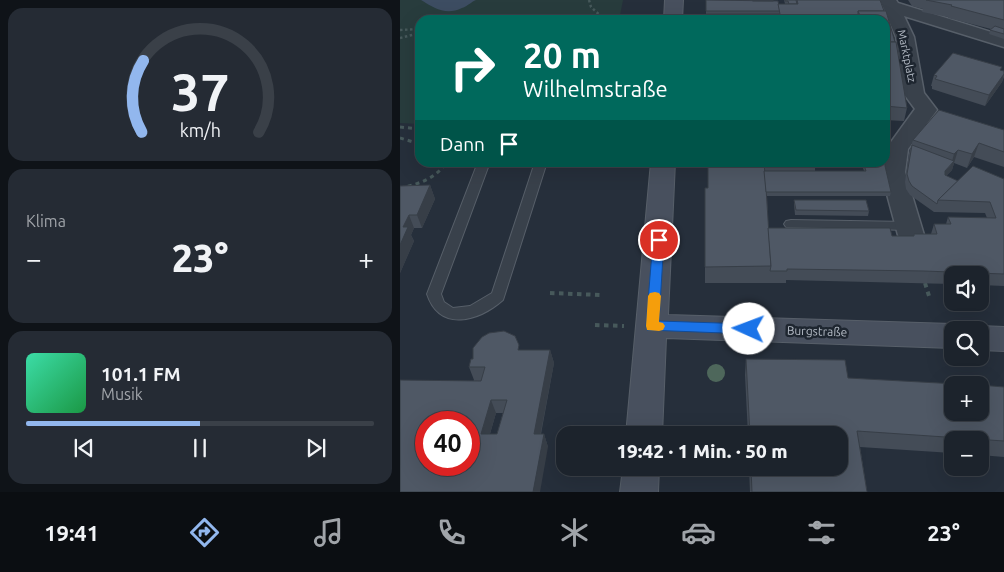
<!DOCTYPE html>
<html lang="de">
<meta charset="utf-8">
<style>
body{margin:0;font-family:Ubuntu,sans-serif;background:#252b34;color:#f1f3f6;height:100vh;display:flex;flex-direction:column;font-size:19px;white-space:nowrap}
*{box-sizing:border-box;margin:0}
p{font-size:16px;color:#a0a4a9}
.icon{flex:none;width:28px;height:28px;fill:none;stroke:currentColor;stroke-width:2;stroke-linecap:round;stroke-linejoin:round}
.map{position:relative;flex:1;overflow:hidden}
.panel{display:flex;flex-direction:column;gap:8px;padding:8px;background:#0f1318;width:400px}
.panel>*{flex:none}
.banner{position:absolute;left:15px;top:15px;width:475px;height:152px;border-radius:15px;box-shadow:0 5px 20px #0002,0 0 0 1px #3a4048;background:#00695c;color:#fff;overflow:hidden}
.fabs{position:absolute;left:544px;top:266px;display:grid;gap:10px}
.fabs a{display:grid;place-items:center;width:45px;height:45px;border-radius:10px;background:#1c232c;box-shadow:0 5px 20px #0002,0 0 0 1px #3a4048;font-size:25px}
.speed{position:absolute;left:15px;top:411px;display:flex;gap:10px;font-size:25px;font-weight:700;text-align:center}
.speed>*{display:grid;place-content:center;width:65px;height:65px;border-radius:50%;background:#1c232c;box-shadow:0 5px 20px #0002,0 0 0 1px #3a4048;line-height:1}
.speed .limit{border:8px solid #d22;background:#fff;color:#111}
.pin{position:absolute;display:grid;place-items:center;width:42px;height:42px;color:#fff;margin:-21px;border:2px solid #fff;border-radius:50%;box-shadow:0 1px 5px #0007}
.me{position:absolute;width:55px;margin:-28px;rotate:272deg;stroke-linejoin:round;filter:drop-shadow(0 0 4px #0008)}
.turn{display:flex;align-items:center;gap:18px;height:105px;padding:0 25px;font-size:22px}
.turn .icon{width:65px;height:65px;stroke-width:2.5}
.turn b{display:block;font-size:35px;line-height:42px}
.then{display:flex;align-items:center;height:48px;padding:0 25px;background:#0003;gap:10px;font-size:19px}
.big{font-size:38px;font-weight:800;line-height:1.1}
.panel .card{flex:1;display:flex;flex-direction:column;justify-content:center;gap:8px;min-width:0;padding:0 18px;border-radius:15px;background:#252b34}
.panel .dial{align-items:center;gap:0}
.dial svg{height:130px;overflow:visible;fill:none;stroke:#3a4048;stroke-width:7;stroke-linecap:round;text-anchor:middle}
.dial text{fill:#f1f3f6;stroke:none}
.song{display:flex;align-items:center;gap:15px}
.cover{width:60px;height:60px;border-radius:8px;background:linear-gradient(135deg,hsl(160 70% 55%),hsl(140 70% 35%))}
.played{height:5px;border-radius:2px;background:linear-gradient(90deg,#92b7ee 50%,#3a4048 50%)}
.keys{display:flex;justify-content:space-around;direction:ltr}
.heat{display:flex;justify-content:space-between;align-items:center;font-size:28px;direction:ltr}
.trip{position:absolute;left:156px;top:426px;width:292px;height:50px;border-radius:15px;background:#1c232c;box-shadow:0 5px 20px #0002,0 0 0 1px #3a4048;font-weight:800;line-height:50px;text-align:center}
.dock{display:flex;height:80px;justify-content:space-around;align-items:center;background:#0b0e12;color:#a0a4a9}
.dock .icon{width:35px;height:35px}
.dock .on{color:#92b7ee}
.dock b{font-size:22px;color:#f1f3f6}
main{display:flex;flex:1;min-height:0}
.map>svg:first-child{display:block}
.green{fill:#283c3d}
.water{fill:#3d4d62}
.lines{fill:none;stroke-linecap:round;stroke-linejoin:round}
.lane-casing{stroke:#575f69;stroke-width:2}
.street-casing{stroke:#575f69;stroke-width:3}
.secondary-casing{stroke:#575f69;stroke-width:2}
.path-far2{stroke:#47595b;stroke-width:2.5;stroke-dasharray:2.5 2.5;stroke-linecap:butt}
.path-far1{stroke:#47595b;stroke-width:3;stroke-dasharray:4 4;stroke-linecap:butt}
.path{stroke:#47595b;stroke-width:4;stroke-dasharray:4.5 4.5;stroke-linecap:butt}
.lane{fill:#39414b;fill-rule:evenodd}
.street{fill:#39414b;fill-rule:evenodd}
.secondary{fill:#48505e;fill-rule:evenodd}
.tree{fill:#4e675b}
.wall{fill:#444c57;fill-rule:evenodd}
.shaded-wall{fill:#373e47}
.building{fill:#4f5865;stroke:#373e47;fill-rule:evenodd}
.route{fill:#1a73e8;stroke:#114b97}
.slow{fill:#f59e0b}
.labels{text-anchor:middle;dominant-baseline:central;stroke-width:5;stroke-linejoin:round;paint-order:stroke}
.far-street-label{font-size:11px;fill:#b5bcc6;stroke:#1e2630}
.street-label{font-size:12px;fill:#b5bcc6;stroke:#1e2630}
</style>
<main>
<section class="panel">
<div class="card dial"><svg viewBox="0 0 100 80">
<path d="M14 69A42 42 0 1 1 86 69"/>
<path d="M14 69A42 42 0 0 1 15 25" stroke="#92b7ee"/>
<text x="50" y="56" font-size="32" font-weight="700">37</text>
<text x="50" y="72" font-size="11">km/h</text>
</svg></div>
<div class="card"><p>Klima</p>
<div class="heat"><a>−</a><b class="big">23°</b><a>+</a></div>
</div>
<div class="card">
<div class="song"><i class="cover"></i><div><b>101.1 FM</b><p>Musik</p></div></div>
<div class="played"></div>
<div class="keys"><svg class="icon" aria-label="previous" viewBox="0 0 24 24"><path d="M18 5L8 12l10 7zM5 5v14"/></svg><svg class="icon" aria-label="pause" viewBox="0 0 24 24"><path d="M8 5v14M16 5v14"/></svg><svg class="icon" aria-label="next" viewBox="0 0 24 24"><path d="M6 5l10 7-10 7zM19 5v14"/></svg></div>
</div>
</section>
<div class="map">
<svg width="604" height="492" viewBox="0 0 604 492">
<rect width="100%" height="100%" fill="#262f3b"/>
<!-- green -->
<polygon class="green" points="0,0 223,0 219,20 20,20 20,124 0,123"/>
<!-- water -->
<path class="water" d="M 21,0 L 76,0 C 71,2 68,6 62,8 C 46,16 34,8 21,0 Z"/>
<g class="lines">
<defs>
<g id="lane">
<path d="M 78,162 L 90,162 L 41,294 L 44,302 L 53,308 L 70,306 L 92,293 L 135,162 L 147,162 L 103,300 C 79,321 40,333 27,294 Z"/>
<polygon points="391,220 509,222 514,223 516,226 514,229 509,230 386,227 384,224 386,221"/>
</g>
<polygon id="street" points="480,0 496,0 498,3 604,36 604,47 504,16 514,37 524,93 537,110 508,149 505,172 524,235 520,241 511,244 502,241 498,235 481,172 483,162 485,162 486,149 515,109 504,94 496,37"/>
<g id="secondary">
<polygon points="265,0 283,0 282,20 264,20"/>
<polygon points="251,162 275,162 268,315 552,324 563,327 564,330 552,330 552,348 266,338 262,435 226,435"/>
<polygon points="580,326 604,327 604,351 580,350 580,330 569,330"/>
<polygon points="223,468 259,468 258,492 220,492"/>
</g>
</defs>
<!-- lane casing -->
<use href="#lane" class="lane-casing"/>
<!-- street casing -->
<use href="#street" class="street-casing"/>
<!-- secondary casing -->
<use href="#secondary" class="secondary-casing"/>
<!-- path-far2 -->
<g class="path-far2">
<polyline points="189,0 191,7 204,19"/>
<polyline points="184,20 212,20"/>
<polyline points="0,30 20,29"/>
<polyline points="0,38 20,33"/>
</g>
<!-- path-far1 -->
<g class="path-far1">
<polyline points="0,127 20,129"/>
<polyline points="0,138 20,144"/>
<path d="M 0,188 C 19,184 35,179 47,162"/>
</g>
<!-- path -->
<g class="path">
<polyline points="525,283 529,296"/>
<polyline points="150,293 200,295"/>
<polyline points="195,325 224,326"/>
</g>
<!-- lane -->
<use href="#lane" class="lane"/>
<!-- street -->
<use href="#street" class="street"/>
<!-- secondary -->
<use href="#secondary" class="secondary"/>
</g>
<!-- trees -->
<circle class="tree" cx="316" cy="373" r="9"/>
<!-- wall -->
<g class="wall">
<polygon points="306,0 373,0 373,1 378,1 378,4 385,4 384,0 480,0 484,11 486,11 495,42 496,42 507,108 504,121 485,120 485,20 306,20"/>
<polygon points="508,0 604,0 604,39 589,34 591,29 548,18 548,17 522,12 523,9 512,6"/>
<polygon points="601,71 604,71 604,77 602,82 585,106 532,89 532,86 531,86 534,75"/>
<polygon points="604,130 604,167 574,157 567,168 554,163 552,170 546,176 558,181 604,179 604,286 580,285 580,275 552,275 552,284 386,280 386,283 305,283 305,188 308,188 308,162 415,167 415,171 464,171 461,162 485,162 485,166 491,192 490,196 367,196 368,228 492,236 513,236 514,234 531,234 534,224 546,224 548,217 587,218 585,213 534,212 510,195 506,189 505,182 509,153 513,140"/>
<polygon points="30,185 35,199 22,228 14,228 11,235 14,241 0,273 0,186"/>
<polygon points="394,200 469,211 468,216 395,215 394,204"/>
<path d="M 120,350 L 150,350 L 154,363 L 141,434 L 144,434 L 148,447 L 0,492 L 74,380 L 69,367 ZM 96,413 L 103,413 L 97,434 L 90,434 Z"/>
<polygon points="346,359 448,378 604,387 604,457 580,455 580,440 552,440 552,453 460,447 467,492 350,492 349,468 440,468 440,435 348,435 345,375"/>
</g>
<!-- shaded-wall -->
<g class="shaded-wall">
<polygon points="604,74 602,82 585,106 589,95"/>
<polygon points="579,143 574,157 567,168 572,154"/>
<polygon points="558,150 552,170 543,179 545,171 551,165 554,154"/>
<polygon points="30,185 35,199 22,228 17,215"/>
<polygon points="9,215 14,228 11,235 14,241 0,273 0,245 3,227"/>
<polygon points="150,350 154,363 138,447 134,434"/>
<polygon points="91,400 96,413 86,447 81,434"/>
<polygon points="144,434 148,447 140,492 133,492"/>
</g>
<!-- building -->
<g class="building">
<polygon points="306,0 378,1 380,11 306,11"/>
<rect x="353" y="0" width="20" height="1"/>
<polygon points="385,0 396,0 397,4 389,4 388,1 385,1"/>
<polygon points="397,0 480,0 484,11 458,11 458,14 460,20 306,20 306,14 380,14 378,4 398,4"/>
<polygon points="526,0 604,0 604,20 551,6 552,5"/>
<polygon points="458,11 486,11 495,42 485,42 485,20 462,20"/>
<polygon points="595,26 604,29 604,34 590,30"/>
<polygon points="485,42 496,42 507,108 485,106"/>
<polygon points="553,53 602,67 600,70 604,71 604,74 589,95 535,79 537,76 534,75"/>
<polygon points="539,110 604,130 604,152 579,143 572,154 558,150 554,154 513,140"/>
<polygon points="485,134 489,134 485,162"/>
<polygon points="512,145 554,161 545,171 545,175 558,181 538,200 537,204 512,186 509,181 507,174"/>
<polygon points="308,162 364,162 366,188 371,266 305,267 305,188 308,188"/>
<polygon points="364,162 414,162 415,167 364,167"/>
<polygon points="463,162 485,162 485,166 491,192 366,192 364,171 466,171"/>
<polygon points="573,166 604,179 604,274 524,271 387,269 387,271 370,271 371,266 368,228 490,228 492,236 514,236 514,234 537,234 534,224 551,224 548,217 596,218 590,202 538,200"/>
<polygon points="30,185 17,215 9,215 3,227 8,227 0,245 0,186"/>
<polygon points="394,200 466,200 469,211 396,210"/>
<path d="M 104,331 L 115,336 L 119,345 L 118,350 L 150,350 L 134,434 L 144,434 L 133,492 L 0,492 L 0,380 L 81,381 L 85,367 L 69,367 L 71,359 L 73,359 L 73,348 L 82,337 L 89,333 ZM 91,400 L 107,400 L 97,434 L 81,434 ZM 26,422 L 69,422 L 69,465 L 26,465 Z"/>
<polygon points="346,359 445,360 448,378 575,385 552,385 552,412 580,412 580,385 604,387 604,441 457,431 467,492 352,492 351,468 440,468 440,435 350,435"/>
</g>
<!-- route -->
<polygon class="route" points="259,236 264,240 259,321 349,324 354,326 356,329 354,333 349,334 247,330 246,326 253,240"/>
<!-- slow -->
<polygon class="slow" points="255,292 259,293 261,296 259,322 263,323 265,326 263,330 259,331 247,330 246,326 248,296 250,293"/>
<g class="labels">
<!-- far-street labels -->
<g class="far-street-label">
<text transform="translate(507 56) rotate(78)">Marktplatz</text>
</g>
<!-- street labels -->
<g class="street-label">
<text transform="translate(417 331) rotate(2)">Burgstraße</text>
</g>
</g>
</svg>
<div class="fabs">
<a><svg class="icon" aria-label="sound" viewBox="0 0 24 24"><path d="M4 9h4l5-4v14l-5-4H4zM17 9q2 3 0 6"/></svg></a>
<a><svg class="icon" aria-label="search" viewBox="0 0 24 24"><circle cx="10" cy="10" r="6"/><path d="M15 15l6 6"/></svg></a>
<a>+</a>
<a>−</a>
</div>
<div class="speed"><div class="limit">40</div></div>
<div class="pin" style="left:259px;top:240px;background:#d93025"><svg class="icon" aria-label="arrive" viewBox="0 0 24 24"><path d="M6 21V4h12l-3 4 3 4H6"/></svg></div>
<svg class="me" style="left:349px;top:329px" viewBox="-20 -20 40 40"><circle r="19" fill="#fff"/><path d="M0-13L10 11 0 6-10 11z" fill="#1a73e8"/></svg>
<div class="trip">19:42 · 1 Min. · 50 m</div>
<div class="banner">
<div class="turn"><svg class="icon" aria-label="right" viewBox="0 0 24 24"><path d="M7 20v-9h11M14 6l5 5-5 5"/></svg><div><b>20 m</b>Wilhelmstraße</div></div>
<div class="then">Dann<svg class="icon" aria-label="arrive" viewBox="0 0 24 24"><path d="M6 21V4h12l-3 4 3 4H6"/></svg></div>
</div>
</div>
</main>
<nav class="dock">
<b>19:41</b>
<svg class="icon on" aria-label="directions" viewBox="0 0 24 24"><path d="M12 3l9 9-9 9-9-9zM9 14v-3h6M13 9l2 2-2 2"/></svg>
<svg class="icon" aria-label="music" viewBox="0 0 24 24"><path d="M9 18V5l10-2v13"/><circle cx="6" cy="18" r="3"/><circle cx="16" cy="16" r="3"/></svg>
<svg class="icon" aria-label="phone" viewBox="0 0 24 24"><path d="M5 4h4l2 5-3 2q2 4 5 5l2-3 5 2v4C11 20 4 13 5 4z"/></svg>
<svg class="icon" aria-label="climate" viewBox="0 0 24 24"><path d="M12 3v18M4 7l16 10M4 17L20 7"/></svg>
<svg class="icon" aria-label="car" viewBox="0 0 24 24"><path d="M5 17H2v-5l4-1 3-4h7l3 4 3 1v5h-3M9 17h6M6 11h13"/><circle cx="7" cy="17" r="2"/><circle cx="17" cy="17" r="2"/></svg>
<svg class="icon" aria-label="filters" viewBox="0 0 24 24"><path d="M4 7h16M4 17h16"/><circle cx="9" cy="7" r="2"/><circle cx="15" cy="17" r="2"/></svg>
<b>23°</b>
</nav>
